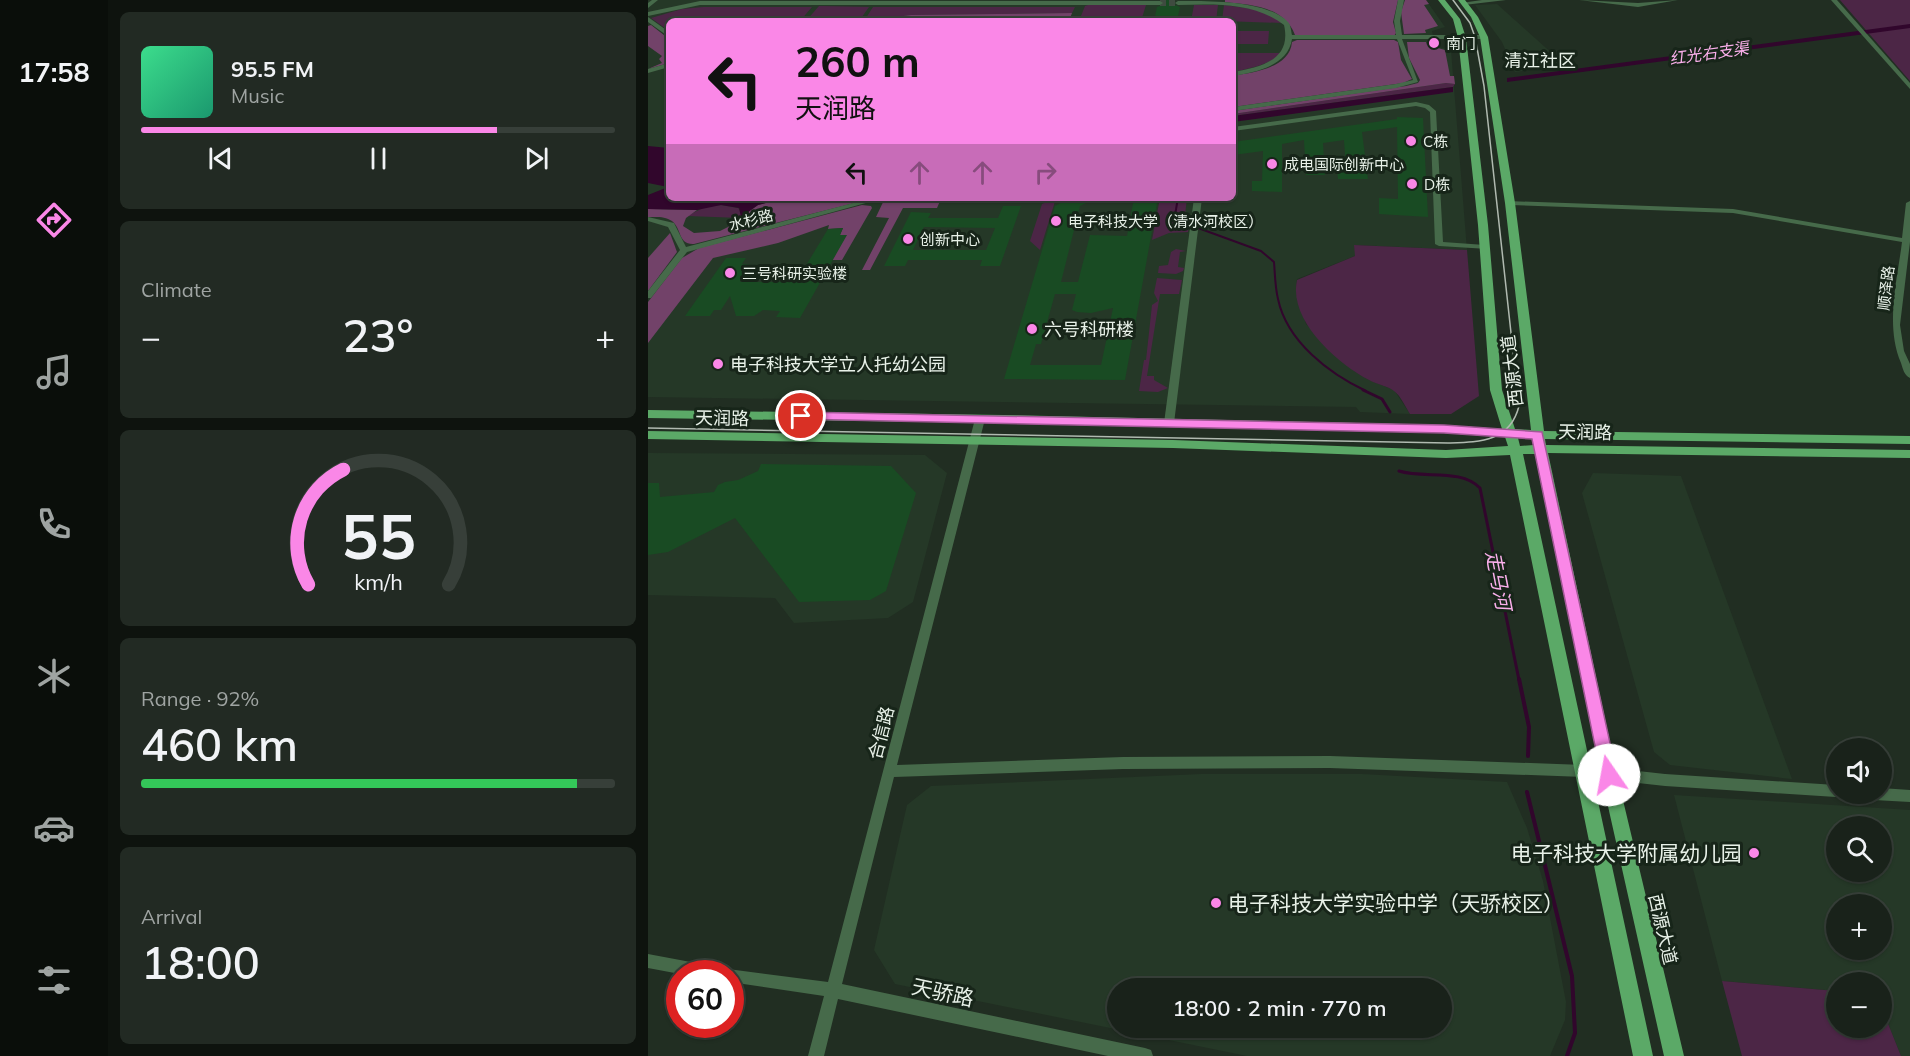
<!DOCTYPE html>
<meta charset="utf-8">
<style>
body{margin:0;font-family:Mulish,"Noto Sans SC",sans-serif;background:#222a23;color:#f1f3f6;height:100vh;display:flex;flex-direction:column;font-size:22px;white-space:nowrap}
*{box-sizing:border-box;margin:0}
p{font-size:20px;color:#9fa4a2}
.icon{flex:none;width:33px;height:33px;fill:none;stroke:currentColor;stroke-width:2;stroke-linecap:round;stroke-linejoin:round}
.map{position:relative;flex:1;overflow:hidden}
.sheet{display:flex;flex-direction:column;gap:12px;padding:12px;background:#0e130e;width:540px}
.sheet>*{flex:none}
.guide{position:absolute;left:18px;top:18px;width:570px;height:183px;border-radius:9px;box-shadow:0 2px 4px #0004,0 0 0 2px #373f39;background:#fa87e7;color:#111;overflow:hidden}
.fabs{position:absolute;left:1178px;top:738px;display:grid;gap:12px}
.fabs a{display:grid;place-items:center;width:66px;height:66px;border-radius:50%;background:#19221a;box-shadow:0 2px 4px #0004,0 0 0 2px #373f39;font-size:30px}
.speed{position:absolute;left:18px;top:960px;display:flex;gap:12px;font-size:30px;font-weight:700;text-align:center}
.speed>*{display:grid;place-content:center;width:78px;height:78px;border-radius:50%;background:#19221a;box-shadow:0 2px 4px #0004,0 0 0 2px #373f39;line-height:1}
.speed .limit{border:9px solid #d22;background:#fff;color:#111}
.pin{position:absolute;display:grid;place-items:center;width:51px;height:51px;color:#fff;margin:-26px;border:3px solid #fff;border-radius:50%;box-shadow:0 2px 6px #0007}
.me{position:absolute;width:66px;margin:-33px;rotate:348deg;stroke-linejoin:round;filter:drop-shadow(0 0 4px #0008)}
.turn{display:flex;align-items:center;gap:21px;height:126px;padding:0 30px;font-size:27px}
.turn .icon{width:78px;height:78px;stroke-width:2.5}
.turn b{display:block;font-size:42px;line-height:51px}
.lanes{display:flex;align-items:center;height:57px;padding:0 30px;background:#0003;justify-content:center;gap:30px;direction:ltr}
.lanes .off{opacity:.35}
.big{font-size:45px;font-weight:600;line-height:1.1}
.sheet .tile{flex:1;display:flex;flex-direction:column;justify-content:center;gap:9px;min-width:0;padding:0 21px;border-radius:9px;background:#222a23}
.sheet .dial{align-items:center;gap:0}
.dial svg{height:156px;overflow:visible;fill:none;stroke:#373f39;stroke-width:7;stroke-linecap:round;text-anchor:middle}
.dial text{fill:#f1f3f6;stroke:none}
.song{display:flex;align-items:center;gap:18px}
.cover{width:72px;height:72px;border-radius:9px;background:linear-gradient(135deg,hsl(150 70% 55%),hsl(160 70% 35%))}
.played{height:6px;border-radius:3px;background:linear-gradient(90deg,#fa87e7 75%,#373f39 75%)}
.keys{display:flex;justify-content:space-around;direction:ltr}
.heat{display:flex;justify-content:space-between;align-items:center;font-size:33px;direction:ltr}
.charge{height:9px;border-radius:4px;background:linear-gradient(90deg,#34c759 92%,#373f39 0)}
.trip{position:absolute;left:459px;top:978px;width:345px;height:60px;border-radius:30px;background:#19221a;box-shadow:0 2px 4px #0004,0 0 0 2px #373f39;font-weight:600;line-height:60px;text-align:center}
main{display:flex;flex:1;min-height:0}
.tab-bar{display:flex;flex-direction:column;width:108px;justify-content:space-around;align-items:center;background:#0a0e0a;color:#9fa4a2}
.tab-bar .icon{width:42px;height:42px}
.tab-bar .on{color:#fa87e7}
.tab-bar b{font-size:27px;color:#f1f3f6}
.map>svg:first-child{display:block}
.built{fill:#253827;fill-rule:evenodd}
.green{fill:#4c2646}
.forest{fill:#724269}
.water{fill:#31062c}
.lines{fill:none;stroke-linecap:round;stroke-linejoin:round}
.stream-far2{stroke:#31062c;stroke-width:2}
.stream-far1{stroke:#31062c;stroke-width:3}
.stream{stroke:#31062c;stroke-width:4}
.building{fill:#194b23;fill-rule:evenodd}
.minor-tunnel{stroke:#3f4b40;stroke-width:6;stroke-dasharray:6 3;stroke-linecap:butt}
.minor{fill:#466a4a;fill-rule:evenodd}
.major{fill:#5ba967;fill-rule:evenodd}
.tram{stroke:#b0bab0;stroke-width:1.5}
.route{fill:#fa87e7;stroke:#a25896;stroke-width:1.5}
.poi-dot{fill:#fa87e7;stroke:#172519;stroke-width:2}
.labels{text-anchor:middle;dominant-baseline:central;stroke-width:6;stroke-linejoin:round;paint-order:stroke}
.far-poi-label{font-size:15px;fill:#e8f1e8;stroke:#172519;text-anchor:start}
.far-street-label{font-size:15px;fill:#e8f1e8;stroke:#172519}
.far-water-label{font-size:16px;font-style:italic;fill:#faafeb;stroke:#172519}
.far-quarter-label{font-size:18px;fill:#e8f1e8;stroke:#172519}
.poi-label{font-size:18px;fill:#e8f1e8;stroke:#172519;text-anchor:start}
.street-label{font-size:18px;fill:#e8f1e8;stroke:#172519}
.water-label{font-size:20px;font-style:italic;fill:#faafeb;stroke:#172519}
.near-poi-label{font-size:21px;fill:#e8f1e8;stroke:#172519;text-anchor:end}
.near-street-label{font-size:21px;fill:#e8f1e8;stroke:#172519}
</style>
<main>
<nav class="tab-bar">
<b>17:58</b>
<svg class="icon on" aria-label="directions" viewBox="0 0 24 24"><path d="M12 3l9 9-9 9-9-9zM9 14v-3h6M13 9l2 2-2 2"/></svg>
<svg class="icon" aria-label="music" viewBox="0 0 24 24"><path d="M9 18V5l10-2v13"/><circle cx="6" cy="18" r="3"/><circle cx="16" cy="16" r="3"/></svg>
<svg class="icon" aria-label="phone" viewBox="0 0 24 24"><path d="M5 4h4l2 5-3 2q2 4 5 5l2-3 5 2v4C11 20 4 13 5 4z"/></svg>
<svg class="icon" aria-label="climate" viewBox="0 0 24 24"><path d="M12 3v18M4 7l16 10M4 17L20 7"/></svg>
<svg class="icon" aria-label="car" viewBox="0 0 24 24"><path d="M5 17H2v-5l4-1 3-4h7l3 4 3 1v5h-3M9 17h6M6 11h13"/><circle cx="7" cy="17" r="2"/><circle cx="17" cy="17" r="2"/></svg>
<svg class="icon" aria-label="filters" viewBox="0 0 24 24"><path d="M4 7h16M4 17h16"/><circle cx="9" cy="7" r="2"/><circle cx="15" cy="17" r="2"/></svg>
</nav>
<section class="sheet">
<div class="tile">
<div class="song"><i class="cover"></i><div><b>95.5 FM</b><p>Music</p></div></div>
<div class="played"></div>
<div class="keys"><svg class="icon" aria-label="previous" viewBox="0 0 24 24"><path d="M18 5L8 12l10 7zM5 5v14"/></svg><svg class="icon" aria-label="pause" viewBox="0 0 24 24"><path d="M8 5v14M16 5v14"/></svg><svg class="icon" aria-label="next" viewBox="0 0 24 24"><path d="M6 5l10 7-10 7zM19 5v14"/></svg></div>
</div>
<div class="tile"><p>Climate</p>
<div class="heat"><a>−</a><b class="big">23°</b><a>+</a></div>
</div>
<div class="tile dial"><svg viewBox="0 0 100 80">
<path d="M14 69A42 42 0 1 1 86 69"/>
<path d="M14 69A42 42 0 0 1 32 10" stroke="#fa87e7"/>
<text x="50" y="56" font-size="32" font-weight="700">55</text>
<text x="50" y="72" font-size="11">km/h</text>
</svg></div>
<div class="tile"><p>Range · 92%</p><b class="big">460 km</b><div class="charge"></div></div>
<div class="tile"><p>Arrival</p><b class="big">18:00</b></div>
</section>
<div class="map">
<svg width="1262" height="1056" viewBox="0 0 1262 1056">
<rect width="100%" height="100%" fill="#212e22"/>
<!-- built -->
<g class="built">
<path d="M 0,0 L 778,0 L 797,27 L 784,31 L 787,46 L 803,50 L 819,250 L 707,245 L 707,256 L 649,279 L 648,286 L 658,324 L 706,371 L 721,380 L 746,390 L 762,414 L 712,412 L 708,407 L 0,397 ZM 21,21 L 585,21 L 585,198 L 21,198 Z"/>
<polygon points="849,4 917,65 867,72 854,42 827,5"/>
<polygon points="0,453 277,455 299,473 265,602 240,618 146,623 127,598 0,595"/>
<polygon points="945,473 1033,476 1144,779 1022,765 1006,752 934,493"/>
<path d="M 553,774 L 714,774 L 859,782 L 879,828 L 895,881 L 918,1002 L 917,1020 L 902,1056 L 599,1056 L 247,984 L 226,950 L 259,805 L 283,786 ZM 794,988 L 794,1028 L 470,1028 L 470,988 Z"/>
<path d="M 1026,795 L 1262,810 L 1262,1056 L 1253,1056 L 1233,1006 L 1233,982 L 1188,982 L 1188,991 L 1074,981 ZM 1188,826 L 1233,826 L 1233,872 L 1188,872 ZM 1188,904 L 1233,904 L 1233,950 L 1188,950 Z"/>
</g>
<!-- green -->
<g class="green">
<polygon points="1192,0 1262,0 1262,81"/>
<polygon points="440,5 498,5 493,21 431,21 437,6"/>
<polygon points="546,5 570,5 568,21 543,21"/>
<polygon points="576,5 613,10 635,23 574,21"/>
<polygon points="171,6 221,7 211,21 158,21"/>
<polygon points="55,7 164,7 152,21 21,21 21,31 3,18 34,9"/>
<polygon points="225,7 427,7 424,13 263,15 216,21"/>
<polygon points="585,31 621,31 620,44 585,44"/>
<path d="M 585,53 L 634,53 C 619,66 603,68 585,72 Z"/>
<polygon points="798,83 807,84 805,87 585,116 585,114"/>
<polygon points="408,198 392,250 382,241 394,204"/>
<polygon points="512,198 539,198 537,215 542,216 540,232 521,233 504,240"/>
<polygon points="73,205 90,208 94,213 93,218 39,216 57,207"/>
<path d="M 706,245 L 819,250 L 831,396 L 803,414 L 762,414 C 758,408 753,396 746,391 C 740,386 728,384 721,380 C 689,363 640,320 649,280 L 707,256 Z"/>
<polygon points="528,249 538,251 532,252 530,267 536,268 535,271 528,274 510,273 511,266 520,265 523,252"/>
<polygon points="509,278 534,280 531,294 512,294 499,376 506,376 506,380 520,388 510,392 491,391 496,360 498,360 504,305 510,301 506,293"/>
<polygon points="1074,981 1188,991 1188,1028 1233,1028 1233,1006 1253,1056 1094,1056"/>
</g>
<!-- forest -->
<g class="forest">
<path d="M 577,0 L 750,0 L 745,22 L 748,33 L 746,36 L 651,36 L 647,35 C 636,6 603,5 577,2 Z"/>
<polygon points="757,0 778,0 781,4 776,5 790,26 777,30 778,33 756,34 753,12"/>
<polygon points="424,13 421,21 215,21 263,15"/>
<polygon points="3,25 21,39 21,63 0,69 14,63 11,59 14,56 0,46 0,26"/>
<path d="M 649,40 L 746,40 L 750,42 L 753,60 L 764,79 L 755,83 L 585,107 L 585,76 C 606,72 642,68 644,42 Z"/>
<polygon points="759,42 778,42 779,45 797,50 802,76 806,76 807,84 798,83 585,114 585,111 758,86 770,83 772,80 761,58"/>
<path d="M 136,198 L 226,198 L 46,244 C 30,245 34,229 24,221 C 17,216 8,217 0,217 L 0,209 L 49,210 L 38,218 L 35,226 L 46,233 L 72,231 L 88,223 L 93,217 L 110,205 Z"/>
<polygon points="237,198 307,198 306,201 292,201 289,208 255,208 222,270 214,270 241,218 228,217"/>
<polygon points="214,205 223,206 224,208 194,260 184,260 198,235 192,235 195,228 180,229 181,225 130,243 65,258 0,343 0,302 34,258 51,248"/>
<polygon points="22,233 29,252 0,291 0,258"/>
</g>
<!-- water -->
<g class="water">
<polygon points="1262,24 1262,28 859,82 859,78"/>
<polygon points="805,87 805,92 585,122 585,116"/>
<polygon points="0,146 21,148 21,198 136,198 110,205 93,217 91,208 73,205 49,210 0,209 0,195 20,187 0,183"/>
</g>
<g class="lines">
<!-- stream-far2 -->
<path class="stream-far2" d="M 530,198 L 527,215 L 531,221 L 613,251 L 626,262 C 627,274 627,287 630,299 C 639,342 682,374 718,391"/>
<!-- stream-far1 -->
<g class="stream-far1">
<polyline points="715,390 734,399 742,412"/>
<path d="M 751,471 C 776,479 813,468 832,488 L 871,680"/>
</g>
<!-- stream -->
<g class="stream">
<polyline points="871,679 881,727 880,756"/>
<polyline points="879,792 924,976 927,1033 919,1056"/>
</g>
</g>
<!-- building -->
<g class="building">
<polygon points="515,0 527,0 525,4 532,7 529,21 506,21 509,7 517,4"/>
<polygon points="749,117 775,118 780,217 731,214 731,198 750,199 749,127 714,132 720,179 690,179 689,168 698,168 696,140 675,143 677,175 658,175 656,140 634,144 634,192 604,191 604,181 614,181 615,151 585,155 585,142 749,119"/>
<path d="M 422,198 L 448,198 L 432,206 L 413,282 L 430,282 L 442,235 L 479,236 L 486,198 L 510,198 L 477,380 L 356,379 L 407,206 ZM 407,294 L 428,294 L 424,310 L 429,312 L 443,313 L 465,308 L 453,365 L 382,365 L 388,344 L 393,344 Z"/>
<path d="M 355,206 L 373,206 L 352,266 L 332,266 L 334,260 L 260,260 L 257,266 L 236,266 L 263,212 L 283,213 L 280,218 L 350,218 ZM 276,227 L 347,228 L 338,250 L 265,250 Z"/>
<polygon points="195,228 192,235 199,235 152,318 128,317 132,311 115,310 106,316 88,316 82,296 73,310 66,310 62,316 37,316 78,258 98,258 94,264 103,265 92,282 148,282 180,229"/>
<polygon points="113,464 243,466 268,493 238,591 222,600 151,602 87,518 20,552 0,555 0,483 11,483 12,497 66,492 70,485 77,482 90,480 110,471"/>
</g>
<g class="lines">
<!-- minor-tunnel -->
<polyline class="minor-tunnel" points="512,3 530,3"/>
<!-- minor -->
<g class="minor">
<polygon points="4,0 10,0 0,8 0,3"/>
<path d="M 750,0 L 756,0 L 752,21 L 754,35 L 836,35 L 839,37 L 836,39 L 754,39 L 770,82 L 748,88 L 585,111 L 585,107 L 748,84 L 765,80 L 749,39 L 644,39 C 640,66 608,72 585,76 L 585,72 C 613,67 644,60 636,25 C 606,2 567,4 530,5 L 527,3 L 530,1 C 559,1 619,0 640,22 C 643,25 643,31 644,35 L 748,35 L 746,21 Z"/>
<polygon points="834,0 858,0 816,5 813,3"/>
<polygon points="931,0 990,3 1030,0 990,7"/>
<polygon points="1183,0 1189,0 1262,83 1262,89"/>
<polygon points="52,1 512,1 515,3 512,5 52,5 0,16 0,12"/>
<polygon points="0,17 21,32 21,37 0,22"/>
<polygon points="21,63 21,67 0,73 0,69"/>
<polygon points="768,102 781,105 788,111 795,242 837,245 841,247 840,249 791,246 787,244 782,112 777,108 768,106 585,131 585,127"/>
<polygon points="224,198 236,198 39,252 3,298 0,298 0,291 32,250 20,227 0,221 0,217 26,223 38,247"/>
<polygon points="546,198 554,198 526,423 521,426 516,423"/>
<path d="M 859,201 L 1085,209 L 1254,238 L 1258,203 L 1262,201 L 1262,242 L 1252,325 L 1256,351 L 1262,364 L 1262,378 C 1256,375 1255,369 1253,363 C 1237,325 1249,282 1254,242 L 1085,213 L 862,205 L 859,205 Z"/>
<polygon points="332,416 337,419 249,765 475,757 682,756 936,765 1017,774 1188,785 1188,794 1193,794 1188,797 1017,786 936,777 682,768 475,769 246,777 194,984 497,1048 503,1050 505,1056 460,1056 190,999 176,1056 160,1056 176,996 82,982 82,974 32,974 0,968 0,954 80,969 180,982 327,419"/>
<polygon points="1233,788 1262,790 1262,802 1226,800 1221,798 1220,794 1233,794"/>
</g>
<!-- major -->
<path class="major" d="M 790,0 L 797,0 L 812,19 L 818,38 L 840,225 L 854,390 L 867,429 L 883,430 L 857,203 L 832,37 L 823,17 L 810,0 L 817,0 L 830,17 L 840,37 L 867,203 L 896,431 L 1262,436 L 1262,444 L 897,439 L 898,445 L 1262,450 L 1262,458 L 900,453 L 969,775 L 1036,1056 L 1016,1056 L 953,775 L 888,454 L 875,454 L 1005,1056 L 985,1056 L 862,455 L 798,458 L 525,448 L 0,439 L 0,431 L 525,440 L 798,450 L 860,446 L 857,437 L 796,433 L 356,423 L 0,418 L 0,410 L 356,415 L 796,425 L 854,429 L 842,390 L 830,225 L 810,38 L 805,19 ZM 870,438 L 885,439 L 886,445 L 872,446 Z"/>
<!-- tram -->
<path class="tram" d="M 0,428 L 800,443 C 832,442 862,442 871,406 L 836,86 L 827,37 L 822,23 L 805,0"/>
</g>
<!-- route -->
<polygon class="route" points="153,412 796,425 894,432 969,775 967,781 961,783 955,781 953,775 884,439 796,433 148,419 148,414"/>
<!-- markers -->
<g class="poi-dot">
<circle cx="786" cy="43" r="6"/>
<circle cx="763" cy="141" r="6"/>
<circle cx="624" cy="164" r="6"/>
<circle cx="764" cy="184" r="6"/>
<circle cx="408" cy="221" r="6"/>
<circle cx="260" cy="239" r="6"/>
<circle cx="82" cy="273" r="6"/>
<circle cx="384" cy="329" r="6"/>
<circle cx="70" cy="364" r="6"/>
<circle cx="1106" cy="853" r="6"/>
<circle cx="568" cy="903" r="6"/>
</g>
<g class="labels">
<!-- far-poi labels -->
<g class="far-poi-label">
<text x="798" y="43">南门</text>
<text x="775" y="141">C栋</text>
<text x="636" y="164">成电国际创新中心</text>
<text x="776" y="184">D栋</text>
<text x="420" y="221">电子科技大学（清水河校区）</text>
<text x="272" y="239">创新中心</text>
<text x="94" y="273">三号科研实验楼</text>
</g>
<!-- far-street labels -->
<g class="far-street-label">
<text transform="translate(103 220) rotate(-14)">水杉路</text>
<text transform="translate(1238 288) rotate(-83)">顺泽路</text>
</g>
<!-- far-water labels -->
<g class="far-water-label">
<text transform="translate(1061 53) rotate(-8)">红光右支渠</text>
</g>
<!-- far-quarter labels -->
<g class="far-quarter-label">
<text x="892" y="60">清江社区</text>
</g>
<!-- poi labels -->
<g class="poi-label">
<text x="396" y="329">六号科研楼</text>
<text x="82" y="364">电子科技大学立人托幼公园</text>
</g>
<!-- street labels -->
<g class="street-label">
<text transform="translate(864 371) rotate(-97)">西源大道</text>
<text transform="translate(74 418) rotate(1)">天润路</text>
<text transform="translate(937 432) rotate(1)">天润路</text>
<text transform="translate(233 733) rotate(-76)">合信路</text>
<text transform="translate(1015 929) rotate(77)">西源大道</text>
</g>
<!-- water labels -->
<g class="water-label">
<text transform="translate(851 580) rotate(79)">走马河</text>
</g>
<!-- near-poi labels -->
<g class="near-poi-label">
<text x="1094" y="853">电子科技大学附属幼儿园</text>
<text x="580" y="903" text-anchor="start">电子科技大学实验中学（天骄校区）</text>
</g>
<!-- near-street labels -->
<g class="near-street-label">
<text transform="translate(295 992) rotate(12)">天骄路</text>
</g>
</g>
</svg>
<div class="fabs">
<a><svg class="icon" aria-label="sound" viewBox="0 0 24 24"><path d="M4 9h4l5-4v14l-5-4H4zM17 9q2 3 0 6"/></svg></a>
<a><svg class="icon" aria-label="search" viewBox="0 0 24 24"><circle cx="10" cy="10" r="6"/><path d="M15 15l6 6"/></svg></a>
<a>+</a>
<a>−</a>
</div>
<div class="speed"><div class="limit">60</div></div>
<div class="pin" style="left:153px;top:416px;background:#d93025"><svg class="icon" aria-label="arrive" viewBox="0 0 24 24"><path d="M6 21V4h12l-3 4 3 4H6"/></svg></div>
<svg class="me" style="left:961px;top:775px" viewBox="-20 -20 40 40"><circle r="19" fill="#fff"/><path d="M0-13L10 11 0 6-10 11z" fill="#fa87e7"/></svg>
<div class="trip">18:00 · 2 min · 770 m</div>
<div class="guide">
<div class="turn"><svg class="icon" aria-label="left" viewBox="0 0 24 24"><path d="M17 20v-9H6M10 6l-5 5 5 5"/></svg><div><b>260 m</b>天润路</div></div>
<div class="lanes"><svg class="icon" aria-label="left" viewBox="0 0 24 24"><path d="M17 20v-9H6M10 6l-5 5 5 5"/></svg><svg class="icon off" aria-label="ahead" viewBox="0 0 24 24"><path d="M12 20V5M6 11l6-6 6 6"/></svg><svg class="icon off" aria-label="ahead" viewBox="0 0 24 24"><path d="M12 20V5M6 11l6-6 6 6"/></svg><svg class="icon off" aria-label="right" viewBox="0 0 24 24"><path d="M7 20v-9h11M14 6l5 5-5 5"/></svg></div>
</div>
</div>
</main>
